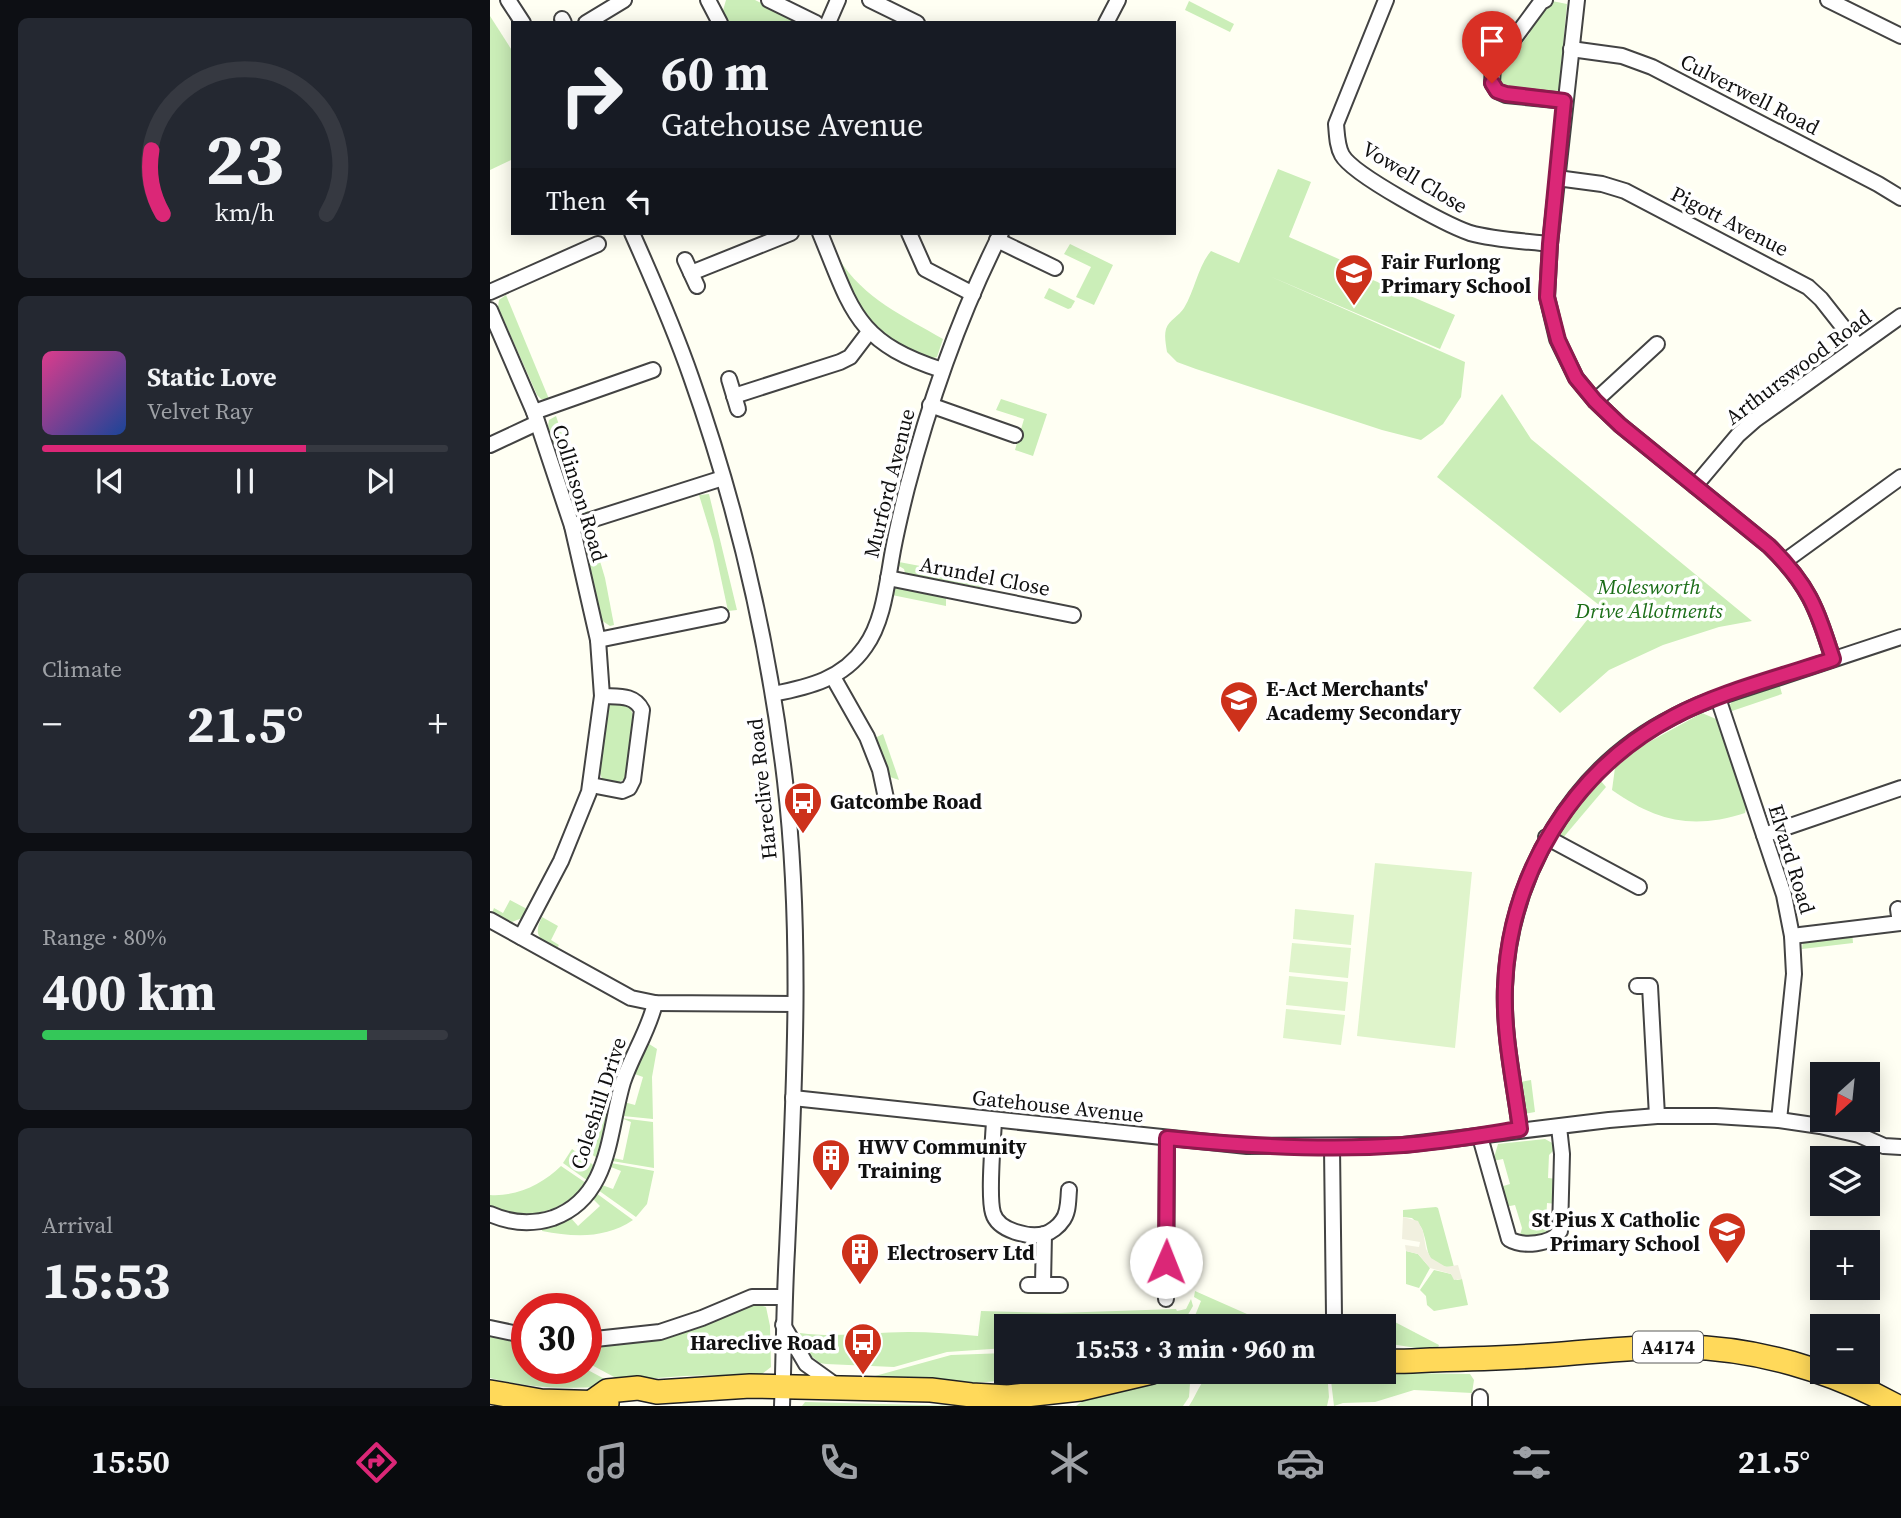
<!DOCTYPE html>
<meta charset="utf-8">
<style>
body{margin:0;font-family:"Source Serif 4",serif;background:#242831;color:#f1f3f6;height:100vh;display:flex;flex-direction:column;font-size:26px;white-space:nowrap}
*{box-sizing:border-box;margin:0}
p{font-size:23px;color:#9ea1a6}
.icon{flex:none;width:38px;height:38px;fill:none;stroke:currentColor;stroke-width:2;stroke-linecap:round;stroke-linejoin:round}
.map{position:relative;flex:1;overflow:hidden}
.panel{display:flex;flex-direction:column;gap:18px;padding:18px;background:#0d0f14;width:490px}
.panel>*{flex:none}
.banner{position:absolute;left:21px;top:21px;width:665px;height:214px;border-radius:0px;box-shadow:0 4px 18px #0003;background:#171b24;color:#f1f3f6;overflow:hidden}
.needle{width:46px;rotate:207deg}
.buttons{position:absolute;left:1320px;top:1062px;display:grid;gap:14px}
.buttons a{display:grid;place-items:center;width:70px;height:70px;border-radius:0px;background:#171b24;box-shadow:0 4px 18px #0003;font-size:35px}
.speed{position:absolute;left:21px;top:1293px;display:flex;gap:14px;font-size:35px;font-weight:700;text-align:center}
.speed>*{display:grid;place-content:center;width:91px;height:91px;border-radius:50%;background:#171b24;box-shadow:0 4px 18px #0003;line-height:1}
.speed .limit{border:10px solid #d22;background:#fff;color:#111}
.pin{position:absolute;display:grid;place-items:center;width:60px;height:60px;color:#fff;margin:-72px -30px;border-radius:50% 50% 50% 0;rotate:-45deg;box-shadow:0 0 7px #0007}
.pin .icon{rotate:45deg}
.me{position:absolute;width:77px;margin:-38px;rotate:1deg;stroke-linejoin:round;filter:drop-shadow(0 0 5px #0008)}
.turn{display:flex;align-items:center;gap:24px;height:147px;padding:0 35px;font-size:32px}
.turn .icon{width:91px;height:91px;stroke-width:2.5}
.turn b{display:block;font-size:49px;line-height:60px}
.then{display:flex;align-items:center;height:66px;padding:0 35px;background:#0003;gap:14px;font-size:26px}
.big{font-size:52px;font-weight:700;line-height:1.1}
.panel .tile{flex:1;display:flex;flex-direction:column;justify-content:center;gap:10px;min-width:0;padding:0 24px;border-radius:10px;background:#242831}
.panel .dial{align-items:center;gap:0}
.dial svg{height:182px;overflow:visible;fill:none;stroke:#363941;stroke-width:7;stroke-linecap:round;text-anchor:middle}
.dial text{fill:#f1f3f6;stroke:none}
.song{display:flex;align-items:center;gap:21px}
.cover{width:84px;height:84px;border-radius:10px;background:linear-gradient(135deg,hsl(330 70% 55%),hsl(220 70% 35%))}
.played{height:7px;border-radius:4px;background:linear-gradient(90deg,#db2777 65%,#363941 65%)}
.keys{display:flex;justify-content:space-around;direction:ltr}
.heat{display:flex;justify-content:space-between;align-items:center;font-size:38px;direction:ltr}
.charge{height:10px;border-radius:5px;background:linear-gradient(90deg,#34c759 80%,#363941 0)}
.trip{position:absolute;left:504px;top:1314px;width:402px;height:70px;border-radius:0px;background:#171b24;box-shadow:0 4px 18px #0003;font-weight:700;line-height:70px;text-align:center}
.menu{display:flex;height:112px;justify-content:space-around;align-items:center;background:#090b0e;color:#9ea1a6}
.menu .icon{width:49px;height:49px}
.menu .active{color:#db2777}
.menu b{font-size:32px;color:#f1f3f6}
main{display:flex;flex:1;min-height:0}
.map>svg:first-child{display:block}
.green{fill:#cbeeb8}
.pitch{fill:#dff4cb}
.plaza{fill:#f1f0df}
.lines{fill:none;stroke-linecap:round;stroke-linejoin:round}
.minor-casing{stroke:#434343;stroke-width:18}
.trunk-casing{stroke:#212121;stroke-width:26}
.minor{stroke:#fff;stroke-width:14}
.trunk{stroke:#ffd95a;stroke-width:23}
.route-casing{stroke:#8e194d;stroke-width:18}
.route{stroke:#db2777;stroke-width:12}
.labels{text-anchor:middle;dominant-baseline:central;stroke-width:7;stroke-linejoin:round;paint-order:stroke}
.shield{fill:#fff;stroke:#585858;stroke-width:2}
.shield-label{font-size:19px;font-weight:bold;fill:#101010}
.street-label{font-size:21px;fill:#101010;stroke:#fff}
.poi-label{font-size:21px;font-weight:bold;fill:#101010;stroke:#fff;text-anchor:start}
.park-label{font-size:21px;font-style:italic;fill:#1c6e19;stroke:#fff}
</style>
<main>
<section class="panel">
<div class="tile dial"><svg viewBox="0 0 100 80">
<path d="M14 69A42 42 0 1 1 86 69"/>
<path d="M14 69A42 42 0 0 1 9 41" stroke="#db2777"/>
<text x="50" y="56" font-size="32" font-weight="700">23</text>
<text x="50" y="72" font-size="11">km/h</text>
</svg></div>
<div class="tile">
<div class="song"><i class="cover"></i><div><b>Static Love</b><p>Velvet Ray</p></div></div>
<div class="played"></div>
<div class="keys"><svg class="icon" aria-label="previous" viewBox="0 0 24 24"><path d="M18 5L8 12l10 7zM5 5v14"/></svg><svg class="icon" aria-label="pause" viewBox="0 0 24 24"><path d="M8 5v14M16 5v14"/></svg><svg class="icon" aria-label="next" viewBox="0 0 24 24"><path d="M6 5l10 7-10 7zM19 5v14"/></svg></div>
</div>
<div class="tile"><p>Climate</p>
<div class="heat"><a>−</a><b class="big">21.5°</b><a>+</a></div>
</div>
<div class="tile"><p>Range · 80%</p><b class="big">400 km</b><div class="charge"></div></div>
<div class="tile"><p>Arrival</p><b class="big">15:53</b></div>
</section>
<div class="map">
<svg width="1411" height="1406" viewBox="0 0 1411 1406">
<rect width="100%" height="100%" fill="#fffff3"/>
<!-- green -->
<g class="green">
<polygon points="236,0 265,0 311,23 237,23 232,14"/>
<polygon points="699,1 744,24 740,32 695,10"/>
<path d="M 1062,1 L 1077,4 L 1069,89 L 1064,94 L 1014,87 L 1009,84 L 1007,69 L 1019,52 L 1026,51 L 1040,33 C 1039,18 1049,6 1062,1 Z"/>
<polygon points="0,16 23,52 23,159 0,170"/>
<path d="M 788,169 L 821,182 L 799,237 L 851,260 L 850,266 L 965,315 L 950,349 L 777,275 L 975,362 L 971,397 L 953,424 L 931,440 L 892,430 L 706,369 L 687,362 L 677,352 C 676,345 674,336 676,329 C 679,320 689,316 694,308 C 705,290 708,266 721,251 L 749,263 Z"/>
<polygon points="580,244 623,265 604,305 586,297 601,267 574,254"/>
<path d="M 349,259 C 373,298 415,317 453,339 L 447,357 C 430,364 387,333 376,320 C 366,308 354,276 346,260 Z"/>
<polygon points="559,288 585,301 581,308 578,309 554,298"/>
<polygon points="16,295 59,399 51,399 47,395 8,307 9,300"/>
<polygon points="1012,394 1041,439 1262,621 1229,627 1173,645 1119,670 1070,713 1043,688 1109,605 947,477"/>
<polygon points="511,399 557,414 543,456 525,450 534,419 506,410"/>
<polygon points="66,416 98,512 93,514 85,509 58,426 59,420"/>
<polygon points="219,494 247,610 238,611 223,541 209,495"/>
<polygon points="101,531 115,578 124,625 120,626 111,620 94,543 96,534"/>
<polygon points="409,562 499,579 493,588 415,573 414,569 409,566"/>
<polygon points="411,586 456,592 456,606 402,595 406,587"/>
<polygon points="1286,684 1290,687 1292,694 1242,711 1239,706 1245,698"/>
<polygon points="123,702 139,705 143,715 136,778 126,784 113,781 109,771 116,708"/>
<path d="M 1212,713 L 1226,719 L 1256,808 L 1255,813 C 1202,830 1166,821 1122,790 L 1125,768 L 1150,747 Z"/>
<polygon points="393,734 409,780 397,776 383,739"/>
<polygon points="1110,780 1116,787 1072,839 1069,831 1084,805"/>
<polygon points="20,900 37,909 32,918 22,922 2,913 4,908 13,913"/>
<path d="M 52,917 L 68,926 L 61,940 L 69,945 L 67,948 C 51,940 42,937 52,917 Z"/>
<polygon points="1362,932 1363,943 1312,949 1313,940"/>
<polygon points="156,1042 167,1049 162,1077 163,1119 133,1116 134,1102 145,1105 153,1077 142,1073"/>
<polygon points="1041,1080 1045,1112 1034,1114 1030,1082"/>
<polygon points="122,1081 125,1082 109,1159 86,1145"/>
<polygon points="131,1118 163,1122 164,1168 122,1161 123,1158 133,1160 141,1122"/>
<polygon points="1055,1139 1064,1144 1065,1149 1059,1155 1058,1178 1067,1179 1067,1204 1057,1203 1056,1223 1066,1224 1064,1235 1029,1239 1032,1228 1025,1205 1015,1207 1010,1187 1020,1184 1013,1159 1003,1161 1008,1144"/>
<polygon points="82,1149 106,1167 98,1181 73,1163"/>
<polygon points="121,1163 164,1171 157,1204 146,1217 108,1190 112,1185 123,1189 131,1171 121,1167"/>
<path d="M 71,1166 L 96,1183 C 72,1214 35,1221 0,1208 L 0,1195 C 26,1197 53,1184 71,1166 Z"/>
<path d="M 106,1193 L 143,1220 C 115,1239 84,1237 52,1231 L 53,1226 L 80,1217 L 88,1226 L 110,1206 L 102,1198 Z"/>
<path d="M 946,1207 L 948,1208 L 964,1267 C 934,1268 940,1251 933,1232 C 932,1226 926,1222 922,1218 L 913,1217 L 913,1210 Z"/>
<polygon points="916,1251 928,1254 940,1268 929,1288 916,1284"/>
<polygon points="944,1270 961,1274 967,1280 972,1279 978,1305 944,1311 937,1305 936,1296 930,1290"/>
<polygon points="705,1291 766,1318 834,1319 836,1326 703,1326 702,1323 711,1301 704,1297"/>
<path d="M 701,1299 L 703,1306 L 692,1325 L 516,1326 L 516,1348 L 457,1352 L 404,1367 L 336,1364 L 330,1363 L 320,1355 L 311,1342 L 310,1333 C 347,1338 382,1332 418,1332 C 441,1332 465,1334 488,1336 L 491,1311 L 566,1313 L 686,1309 L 687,1311 L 696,1309 Z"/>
<polygon points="263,1303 276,1307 280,1326 281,1367 272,1374 194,1376 128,1381 126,1378 96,1362 96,1346 137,1343 170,1337"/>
<polygon points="903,1321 949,1345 948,1348 933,1349 894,1343 894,1326 842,1326 843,1322"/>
<path d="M 0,1333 L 37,1341 L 37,1368 L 96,1369 L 122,1383 L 123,1386 C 82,1389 40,1389 0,1378 Z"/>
<path d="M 516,1353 L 516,1372 L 574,1373 C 512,1382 447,1390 385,1376 L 461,1355 Z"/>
<path d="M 721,1372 L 837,1372 L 839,1397 L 837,1406 L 699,1406 C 707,1394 710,1382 721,1372 Z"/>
<polygon points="840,1372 980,1374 984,1380 982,1393 924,1390 885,1402 853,1403 844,1406"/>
<polygon points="691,1376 700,1383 699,1397 693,1406 586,1406 597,1398"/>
<polygon points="315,1402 471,1406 312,1406"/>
</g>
<!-- pitch -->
<g class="pitch">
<polygon points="885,863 982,872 965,1048 867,1036"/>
<polygon points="805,909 864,915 861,945 803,939"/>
<polygon points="802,943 861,948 858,978 799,972"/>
<polygon points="799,976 858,982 855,1011 796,1005"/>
<polygon points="796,1009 855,1015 851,1045 793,1038"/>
</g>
<!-- plaza -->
<polygon class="plaza" points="913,1217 928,1221 933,1231 936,1249 941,1258 956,1267 968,1265 972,1279 964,1280 961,1274 940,1268 928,1254 916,1251 915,1245 929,1247 930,1242 912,1239"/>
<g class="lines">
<defs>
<g id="minor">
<polyline points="18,0 33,23"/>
<polyline points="218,0 230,23"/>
<polyline points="279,0 326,23"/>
<polyline points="380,0 427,23"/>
<path d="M 896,0 L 846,124 C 847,135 847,146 852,155 C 863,175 957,225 980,233 C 1005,240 1034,241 1060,244"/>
<polyline points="1055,0 1051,2 1003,67 1002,83 1007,91 1016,95 1075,101"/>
<path d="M 1087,0 L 1060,244 L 1057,297 L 1067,339 L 1086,378 L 1105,401 L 1130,425 L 1279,546 C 1319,585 1326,607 1343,659"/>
<polyline points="1338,0 1411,36"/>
<polyline points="72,19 74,23"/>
<polyline points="96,23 134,0"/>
<polyline points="338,23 348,0"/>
<polyline points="616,23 628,0"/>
<polyline points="1081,49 1132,56 1162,67 1388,184 1411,198"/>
<polyline points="1067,178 1112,184 1135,191 1318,287 1331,299 1368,346"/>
<path d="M 142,233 C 163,280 184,328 201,377 C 247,507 279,645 295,781 C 313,936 304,1094 297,1250 C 294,1302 294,1354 292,1406"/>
<path d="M 330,233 C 362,310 365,342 452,370"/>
<polyline points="419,233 435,269 483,294"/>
<polyline points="507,240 565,268"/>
<polyline points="195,260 207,286"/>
<polyline points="201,273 301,233"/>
<polyline points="0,292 108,244"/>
<polyline points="0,310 44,412 82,526 108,640 112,696 99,792 71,861 31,937"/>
<polyline points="239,379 248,409"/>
<polyline points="244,396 350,362 360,357 379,332"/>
<polyline points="1105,401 1167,344"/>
<polyline points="440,405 525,435"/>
<polyline points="44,412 163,370"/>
<polyline points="0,445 47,423"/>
<polyline points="1205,486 1248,435 1265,420 1411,316"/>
<polyline points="82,526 233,478"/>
<polyline points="1295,561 1411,477"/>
<polyline points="398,578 583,615"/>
<polyline points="108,640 231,615"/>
<polyline points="343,677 377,737 390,770 397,803"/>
<path d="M 283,694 C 319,687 353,679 375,647 C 394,621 397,582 403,550 C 407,529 412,508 417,488 C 440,400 470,314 511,233"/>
<polyline points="1228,698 1294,895 1302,936 1304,974 1289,1120"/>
<path d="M 101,785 L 132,791 L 139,788 L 143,780 L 152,710 C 144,694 128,697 112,696"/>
<polyline points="1274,835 1411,788"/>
<polyline points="1056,837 1149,887"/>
<polyline points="0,920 141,998 165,1003 305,1004"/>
<polyline points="1302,936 1410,923 1408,909"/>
<polyline points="1147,986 1160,986 1167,1116"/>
<polyline points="303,1098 757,1146 913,1145 1119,1120 1167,1116 1226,1116 1289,1120 1330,1126 1369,1135 1394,1146 1411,1147"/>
<path d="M 504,1121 C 503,1141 498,1197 503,1213 C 508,1231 539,1238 555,1234 C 561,1232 569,1226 572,1221 C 579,1213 578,1200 579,1190"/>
<path d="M 1030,1129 C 1024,1083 1013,1033 1015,986 C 1020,875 1083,766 1185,716 C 1213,701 1245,692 1275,682 C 1320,667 1365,652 1411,637"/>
<path d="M 990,1137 L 1019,1239 C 1032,1247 1061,1245 1070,1231 L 1072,1154 L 1069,1127"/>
<polyline points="842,1147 844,1316"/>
<path d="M 0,1214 C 20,1223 41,1225 63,1218 C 121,1197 118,1132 133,1082 C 142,1055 159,1030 165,1003"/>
<polyline points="553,1284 554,1234"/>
<polyline points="538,1285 570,1285"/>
<polyline points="676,1299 677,1138"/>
<polyline points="293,1325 316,1364 348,1387"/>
<polyline points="0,1328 37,1336"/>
<polyline points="96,1340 170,1332 212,1318 262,1297 294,1297"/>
<polyline points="990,1406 990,1397"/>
</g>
<g id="trunk">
<path d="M 894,1361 C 911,1362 926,1361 942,1360 C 981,1359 1020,1358 1059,1355 C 1103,1352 1148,1346 1192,1347 C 1266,1348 1341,1370 1406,1406"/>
<polyline points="0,1392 51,1401 117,1403"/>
<polyline points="103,1401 117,1391 148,1388 167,1392 260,1386 441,1390 481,1395 518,1397 590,1389 662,1372"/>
</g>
</defs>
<!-- minor casing -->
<use href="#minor" class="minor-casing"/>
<!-- trunk casing -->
<use href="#trunk" class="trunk-casing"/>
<!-- minor -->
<use href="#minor" class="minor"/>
<!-- trunk -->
<use href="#trunk" class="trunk"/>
</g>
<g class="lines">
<defs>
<path id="route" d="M 676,1262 L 677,1138 C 755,1146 835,1151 913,1145 C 953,1142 991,1135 1030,1129 C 1024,1083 1013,1034 1015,987 C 1019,874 1083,770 1183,717 C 1231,691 1291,677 1343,659 C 1326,607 1319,585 1279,546 L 1130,425 L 1105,401 L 1086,378 L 1068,340 L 1057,297 L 1060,244 L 1074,101 L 1016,94 L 1007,91 L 1002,83"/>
</defs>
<!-- route casing -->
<use href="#route" class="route-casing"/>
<!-- route -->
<use href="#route" class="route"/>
</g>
<!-- icons -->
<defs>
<symbol id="school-pin" viewBox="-11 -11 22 30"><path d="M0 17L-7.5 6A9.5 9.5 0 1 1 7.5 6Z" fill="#cd311b" stroke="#fff"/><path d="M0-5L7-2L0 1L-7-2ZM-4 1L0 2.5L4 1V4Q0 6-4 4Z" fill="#fff"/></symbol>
<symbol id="bus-pin" viewBox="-11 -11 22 30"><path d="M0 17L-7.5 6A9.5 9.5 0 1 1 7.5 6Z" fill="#cd311b" stroke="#fff"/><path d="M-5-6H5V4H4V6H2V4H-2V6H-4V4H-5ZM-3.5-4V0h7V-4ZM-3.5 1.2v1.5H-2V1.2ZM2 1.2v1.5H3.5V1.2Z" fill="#fff"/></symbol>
<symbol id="building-pin" viewBox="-11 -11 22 30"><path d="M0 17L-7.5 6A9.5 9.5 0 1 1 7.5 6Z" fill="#cd311b" stroke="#fff"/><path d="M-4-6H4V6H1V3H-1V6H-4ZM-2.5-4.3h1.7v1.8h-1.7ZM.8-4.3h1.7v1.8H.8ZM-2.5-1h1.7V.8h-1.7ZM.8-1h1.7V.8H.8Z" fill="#fff"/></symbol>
</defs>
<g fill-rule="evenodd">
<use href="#school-pin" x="842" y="251" width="44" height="60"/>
<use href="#school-pin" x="727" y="678" width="44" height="60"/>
<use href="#bus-pin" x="291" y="779" width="44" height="60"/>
<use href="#building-pin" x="319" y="1136" width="44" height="60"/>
<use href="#school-pin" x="1215" y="1209" width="44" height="60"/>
<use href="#building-pin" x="348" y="1230" width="44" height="60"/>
<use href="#bus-pin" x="351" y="1320" width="44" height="60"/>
</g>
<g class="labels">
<!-- shield labels -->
<rect class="shield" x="1143" y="1331.5" width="70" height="31" rx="5"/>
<g class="shield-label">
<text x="1178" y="1347">A4174</text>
</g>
<!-- street labels -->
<g class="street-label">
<text transform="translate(1260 94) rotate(27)">Culverwell Road</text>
<text transform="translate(925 177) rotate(31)">Vowell Close</text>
<text transform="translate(1240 221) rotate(27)">Pigott Avenue</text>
<text transform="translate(1308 367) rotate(-37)">Arthurswood Road</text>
<text transform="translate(399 483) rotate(-76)">Murford Avenue</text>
<text transform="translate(90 493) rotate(73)">Collinson Road</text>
<text transform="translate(495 576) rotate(11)">Arundel Close</text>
<text transform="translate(272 789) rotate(-96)">Hareclive Road</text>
<text transform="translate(1302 859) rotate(73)">Elvard Road</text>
<text transform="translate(108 1103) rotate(-72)">Coleshill Drive</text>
<text transform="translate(568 1106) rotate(6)">Gatehouse Avenue</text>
</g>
<!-- poi labels -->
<g class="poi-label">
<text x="891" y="261">Fair Furlong<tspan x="891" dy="24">Primary School</tspan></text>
<text x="776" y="688">E-Act Merchants'<tspan x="776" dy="24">Academy Secondary</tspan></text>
<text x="340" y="801">Gatcombe Road</text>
<text x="368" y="1146">HWV Community<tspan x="368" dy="24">Training</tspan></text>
<text x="1210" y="1219" text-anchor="end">St Pius X Catholic<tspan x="1210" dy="24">Primary School</tspan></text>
<text x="397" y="1252">Electroserv Ltd</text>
<text x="346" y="1342" text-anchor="end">Hareclive Road</text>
</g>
<!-- park labels -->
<g class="park-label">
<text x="1159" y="586">Molesworth<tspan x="1159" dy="24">Drive Allotments</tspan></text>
</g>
</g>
</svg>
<div class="buttons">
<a><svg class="needle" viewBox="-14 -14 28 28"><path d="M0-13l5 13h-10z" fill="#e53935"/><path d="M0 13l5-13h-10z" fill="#9ea1a6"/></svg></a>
<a><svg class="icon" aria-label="layers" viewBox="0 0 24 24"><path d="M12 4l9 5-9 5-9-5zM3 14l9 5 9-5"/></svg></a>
<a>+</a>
<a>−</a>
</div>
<div class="speed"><div class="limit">30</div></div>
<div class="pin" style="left:1002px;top:83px;background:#d93025"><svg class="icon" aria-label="arrive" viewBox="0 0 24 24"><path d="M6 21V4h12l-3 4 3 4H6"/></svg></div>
<svg class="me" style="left:676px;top:1262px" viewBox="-20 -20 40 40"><circle r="19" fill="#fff"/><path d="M0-13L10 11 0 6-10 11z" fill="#db2777"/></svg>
<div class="trip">15:53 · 3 min · 960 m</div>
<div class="banner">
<div class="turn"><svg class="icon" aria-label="right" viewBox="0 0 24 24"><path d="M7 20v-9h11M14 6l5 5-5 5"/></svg><div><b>60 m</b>Gatehouse Avenue</div></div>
<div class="then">Then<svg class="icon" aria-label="left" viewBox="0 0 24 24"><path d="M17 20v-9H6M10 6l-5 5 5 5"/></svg></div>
</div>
</div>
</main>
<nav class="menu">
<b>15:50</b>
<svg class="icon active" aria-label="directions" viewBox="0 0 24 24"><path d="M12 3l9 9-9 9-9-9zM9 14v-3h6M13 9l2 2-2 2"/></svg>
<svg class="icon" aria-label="music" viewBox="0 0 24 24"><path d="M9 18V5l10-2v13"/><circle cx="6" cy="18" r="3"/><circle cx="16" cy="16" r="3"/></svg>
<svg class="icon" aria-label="phone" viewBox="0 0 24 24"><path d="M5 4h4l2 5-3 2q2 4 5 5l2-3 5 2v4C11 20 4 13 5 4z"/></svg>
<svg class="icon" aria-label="climate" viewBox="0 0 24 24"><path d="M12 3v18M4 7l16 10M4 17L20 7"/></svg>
<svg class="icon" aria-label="car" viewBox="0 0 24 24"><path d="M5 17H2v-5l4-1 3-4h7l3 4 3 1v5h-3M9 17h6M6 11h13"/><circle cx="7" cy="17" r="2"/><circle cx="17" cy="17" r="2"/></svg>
<svg class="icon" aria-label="filters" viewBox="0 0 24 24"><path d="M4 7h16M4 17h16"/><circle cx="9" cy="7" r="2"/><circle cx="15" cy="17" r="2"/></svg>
<b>21.5°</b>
</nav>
